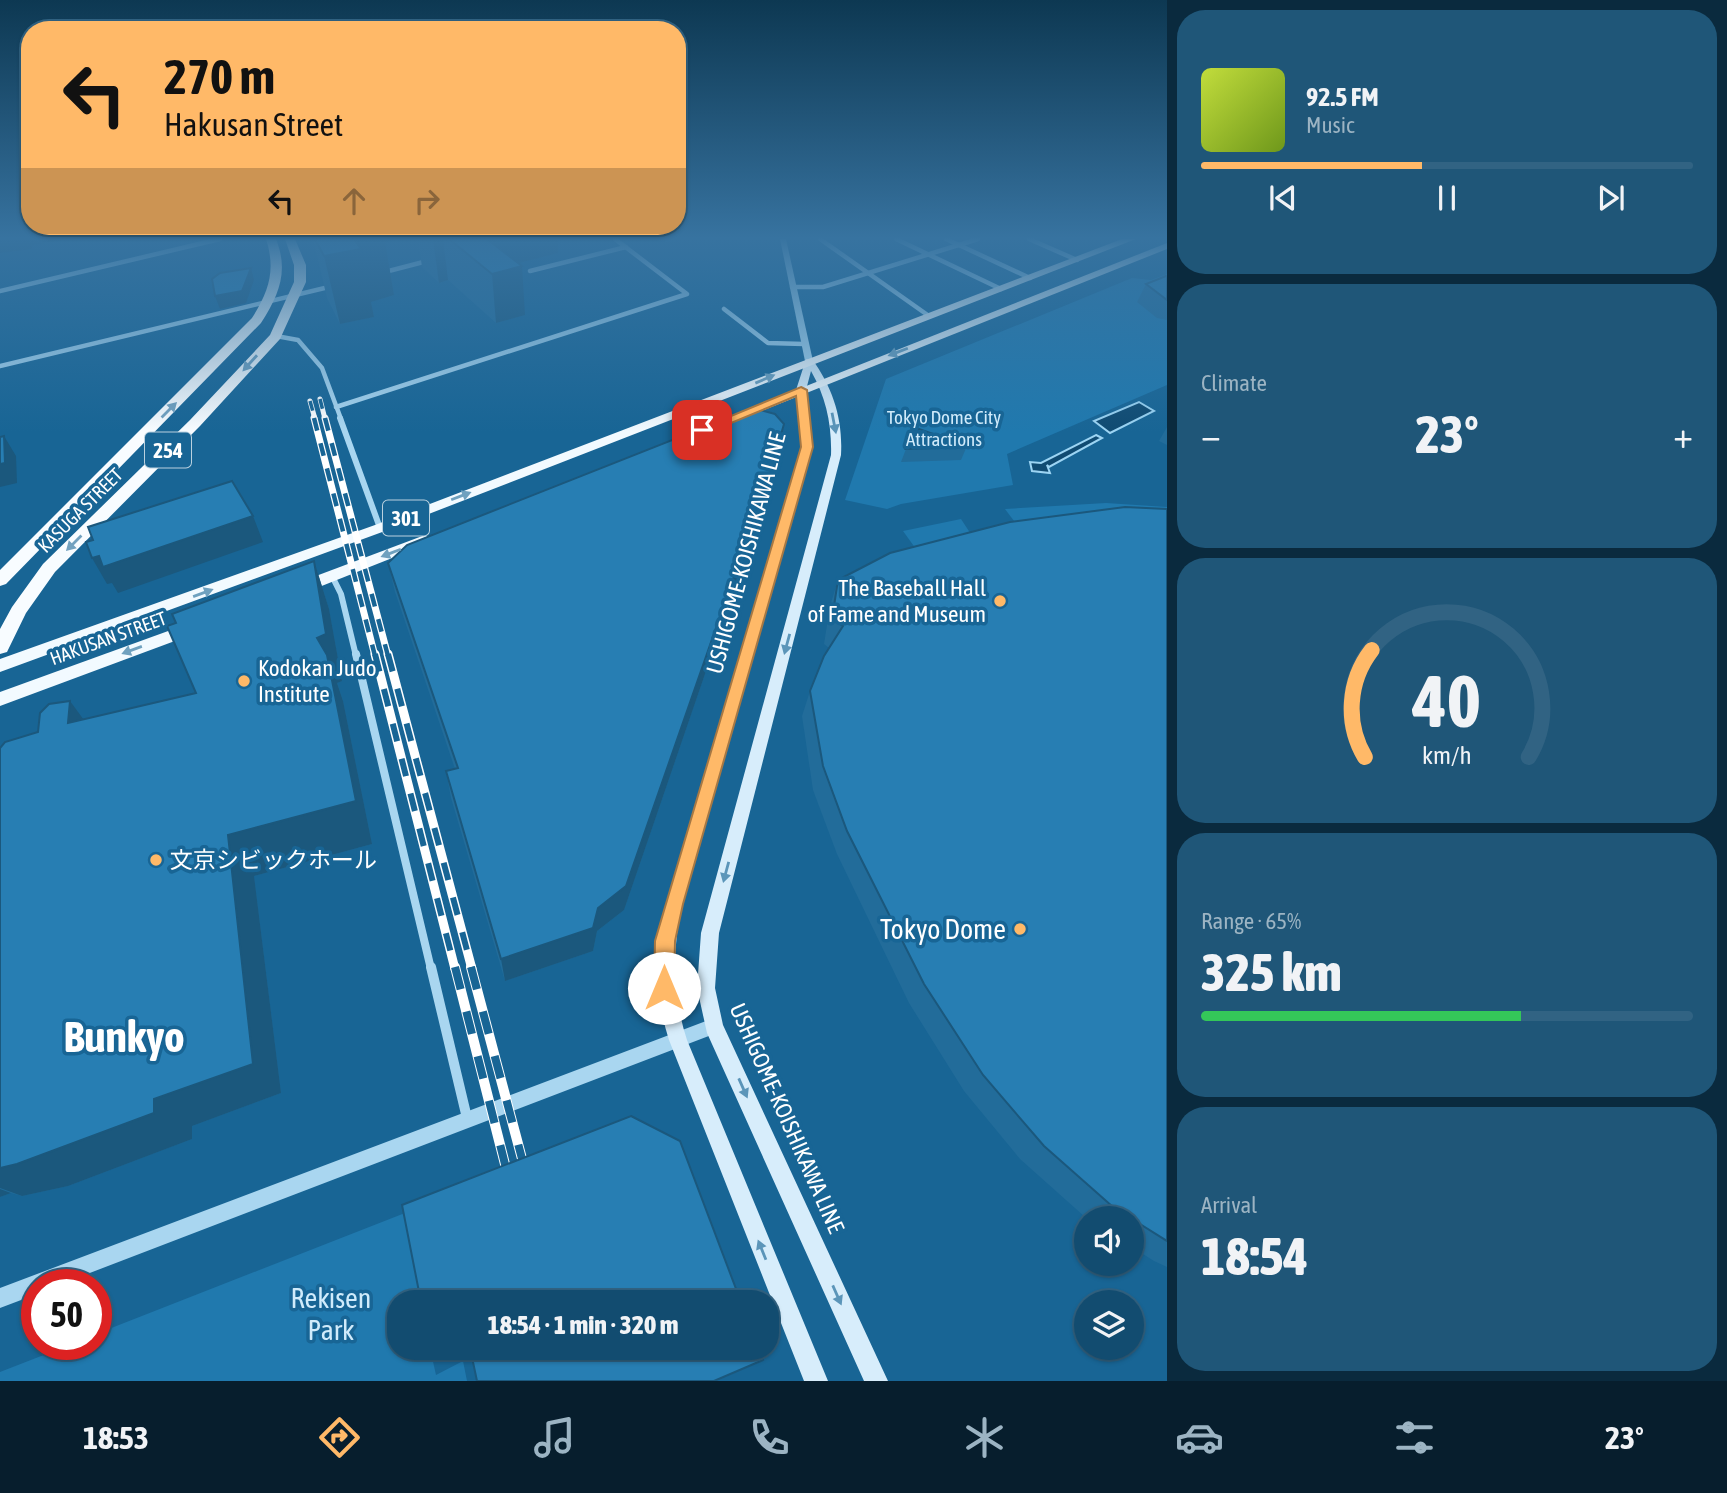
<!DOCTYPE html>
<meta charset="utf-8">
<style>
body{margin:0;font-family:"Asap Condensed","Noto Sans JP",sans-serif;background:#1f5678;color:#f1f3f6;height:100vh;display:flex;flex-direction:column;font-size:26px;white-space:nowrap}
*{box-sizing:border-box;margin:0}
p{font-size:23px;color:#9cb4c3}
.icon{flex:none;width:38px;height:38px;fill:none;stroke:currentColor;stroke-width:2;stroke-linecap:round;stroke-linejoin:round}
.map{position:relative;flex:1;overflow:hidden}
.panel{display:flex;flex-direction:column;gap:10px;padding:10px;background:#0a2a3e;width:560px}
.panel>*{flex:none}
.banner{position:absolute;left:21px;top:21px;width:665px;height:214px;border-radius:28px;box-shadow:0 2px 5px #0004,0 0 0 2px #316383;background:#ffb968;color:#111;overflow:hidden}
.controls{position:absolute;left:1074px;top:1206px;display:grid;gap:14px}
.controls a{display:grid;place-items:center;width:70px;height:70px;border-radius:50%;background:#124c70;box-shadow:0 2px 5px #0004,0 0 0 2px #316383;font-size:35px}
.speed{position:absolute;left:21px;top:1269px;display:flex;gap:14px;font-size:35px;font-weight:700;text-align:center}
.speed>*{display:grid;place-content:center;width:91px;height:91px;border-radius:50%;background:#124c70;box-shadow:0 2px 5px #0004,0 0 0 2px #316383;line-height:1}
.speed .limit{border:10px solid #d22;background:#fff;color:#111}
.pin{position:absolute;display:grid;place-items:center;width:60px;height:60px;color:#fff;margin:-30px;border-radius:14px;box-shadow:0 4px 10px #0006}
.me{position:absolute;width:77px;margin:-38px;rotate:0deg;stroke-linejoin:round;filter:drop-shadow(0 0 5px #0008)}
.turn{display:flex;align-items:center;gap:24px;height:147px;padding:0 28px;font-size:32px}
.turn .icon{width:91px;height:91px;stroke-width:2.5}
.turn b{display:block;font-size:49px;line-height:60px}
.lanes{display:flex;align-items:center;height:66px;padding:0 28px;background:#0003;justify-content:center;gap:35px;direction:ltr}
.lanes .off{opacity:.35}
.big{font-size:52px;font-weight:800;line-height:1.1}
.panel .widget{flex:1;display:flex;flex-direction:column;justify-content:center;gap:10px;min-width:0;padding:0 24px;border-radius:28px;background:#1f5678}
.panel .dial{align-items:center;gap:0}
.dial svg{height:182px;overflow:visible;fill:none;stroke:#316383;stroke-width:7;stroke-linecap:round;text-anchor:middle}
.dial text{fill:#f1f3f6;stroke:none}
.song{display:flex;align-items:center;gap:21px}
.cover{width:84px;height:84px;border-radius:10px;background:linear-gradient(135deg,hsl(70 70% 55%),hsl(80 70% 35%))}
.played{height:7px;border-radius:4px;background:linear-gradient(90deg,#ffb968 45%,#316383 45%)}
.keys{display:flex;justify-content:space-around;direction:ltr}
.heat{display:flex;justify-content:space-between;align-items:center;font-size:38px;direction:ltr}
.charge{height:10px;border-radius:5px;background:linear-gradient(90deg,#34c759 65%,#316383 0)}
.trip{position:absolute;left:387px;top:1290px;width:392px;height:70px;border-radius:28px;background:#124c70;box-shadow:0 2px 5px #0004,0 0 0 2px #316383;font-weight:800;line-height:70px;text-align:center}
.menu{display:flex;height:112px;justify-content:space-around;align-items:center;background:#071e2d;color:#9cb4c3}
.menu .icon{width:49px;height:49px}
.menu .selected{color:#ffb968}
.menu b{font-size:32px;color:#f1f3f6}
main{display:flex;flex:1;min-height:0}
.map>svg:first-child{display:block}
.green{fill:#2079ae}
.water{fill:#104b72;stroke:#9cd4f3;stroke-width:2}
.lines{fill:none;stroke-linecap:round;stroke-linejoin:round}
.minor-far3{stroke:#a9d6f0;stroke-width:4.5}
.minor-far2{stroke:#a9d6f0;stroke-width:6}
.minor-far1{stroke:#a9d6f0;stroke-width:8}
.minor{stroke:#a9d6f0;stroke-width:10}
.tertiary{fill:#a9d6f0;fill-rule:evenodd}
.secondary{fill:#d7edfb;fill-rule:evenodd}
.primary{fill:#f2faff;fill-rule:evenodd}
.trunk{fill:#f8fcff;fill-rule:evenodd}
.rail-far3-casing{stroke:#fff;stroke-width:5}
.rail-far2-casing{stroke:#fff;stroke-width:7}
.rail-far1-casing{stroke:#fff;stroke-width:9}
.rail-casing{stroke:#fff;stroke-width:10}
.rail-far3{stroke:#186595;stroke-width:3.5;stroke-dasharray:10;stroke-linecap:butt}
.rail-far2{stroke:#186595;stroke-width:4.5;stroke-dasharray:13;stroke-linecap:butt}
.rail-far1{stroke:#186595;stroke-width:6;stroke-dasharray:18;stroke-linecap:butt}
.rail{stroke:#186595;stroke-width:8;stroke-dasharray:23;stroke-linecap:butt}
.wall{fill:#226c9a}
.shaded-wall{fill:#1b587d}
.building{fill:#277eb3;stroke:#1b587d;stroke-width:2}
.oneway{fill:#6fa1bf}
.oneway2{fill:#72a1bf}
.oneway3{fill:#5b95b9}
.route{fill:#ffb968;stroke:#a67844;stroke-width:2}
.poi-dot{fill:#ffb968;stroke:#186595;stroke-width:2.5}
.labels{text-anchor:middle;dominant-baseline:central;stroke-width:7;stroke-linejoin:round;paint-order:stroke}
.far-park-label{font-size:19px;fill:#d0ebfb;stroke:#186595}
.far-street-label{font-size:19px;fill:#fff;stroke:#186595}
.shield{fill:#186595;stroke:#bad1df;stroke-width:2}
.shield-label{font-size:21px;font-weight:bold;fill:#fff}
.street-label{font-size:23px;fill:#fff;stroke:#186595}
.poi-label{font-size:23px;fill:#fff;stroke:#186595;text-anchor:start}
.near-poi-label{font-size:28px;fill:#fff;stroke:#186595;text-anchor:end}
.near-park-label{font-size:28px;fill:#d0ebfb;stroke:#186595}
.near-town-label{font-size:44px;font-weight:bold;fill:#fff;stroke:#186595}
</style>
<main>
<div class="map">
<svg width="1167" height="1381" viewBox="0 0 1167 1381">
<rect width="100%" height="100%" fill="#186595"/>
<!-- green -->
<g class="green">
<polygon points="1167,274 1167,385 1007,454 1013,485 901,504 887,509 845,500 886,379 1132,278 1151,280"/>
<polygon points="1106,503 1167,507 1167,530 1023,533 1005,509"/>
<polygon points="961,519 978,545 921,556 903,531"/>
<polygon points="405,1213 422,1302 399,1302 399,1348 430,1348 436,1375 463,1361 467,1381 0,1381 0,1372 72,1344 96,1344 96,1334"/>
</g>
<!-- water -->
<g class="water">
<polygon points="1139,402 1154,411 1110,433 1094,421"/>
<polygon points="1096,435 1102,438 1049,467 1047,465 1050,473 1032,471 1030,462 1041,463"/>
</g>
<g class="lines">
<!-- minor-far3 -->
<g class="minor-far3">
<polyline points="820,239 929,316"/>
<polyline points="896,239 1001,289"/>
<polyline points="946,239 1030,278"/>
<polyline points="1029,239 1077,260"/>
<polyline points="530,271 626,247"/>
<polyline points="381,273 431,260"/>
<polyline points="792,287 823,287 978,239"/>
<polyline points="0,291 220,239"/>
<polyline points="724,309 768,343 804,344"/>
<polyline points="276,336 298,340 322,368 341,419"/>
<polyline points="0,366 333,286"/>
<polyline points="336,407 687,294 615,239"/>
</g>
<!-- minor-far2 -->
<g class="minor-far2">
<polyline points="340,418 380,528"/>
<polyline points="332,576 341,594 356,656"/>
</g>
<!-- minor-far1 -->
<polyline class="minor-far1" points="356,654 431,969"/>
<!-- minor -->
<polyline class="minor" points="431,967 467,1118"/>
<!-- tertiary -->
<g class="tertiary">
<polygon points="780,239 786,239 813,361 809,363 805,361"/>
<polygon points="714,1018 720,1020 722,1026 720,1032 714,1034 61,1284 37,1284 37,1294 0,1308 0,1288"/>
</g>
<!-- secondary -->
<path class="secondary" d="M 806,359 L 812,359 C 833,388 843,419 841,455 L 719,933 L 715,988 L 723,1025 L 888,1381 L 864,1381 L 707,1033 L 697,988 L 701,933 L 831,455 C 832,425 826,397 811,371 L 806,390 L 812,447 L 682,904 C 672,951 672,994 687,1040 L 828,1381 L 804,1381 L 669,1040 C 654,993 655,951 666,904 L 802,447 L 796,390 Z"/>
<!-- primary -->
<g class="primary">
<polygon points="1122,239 1136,239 385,531 0,672 0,659 375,525"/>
<polygon points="1167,243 1167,249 739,420 728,417"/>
<polygon points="425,535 432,540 430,543 304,593 292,593 290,589 292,585"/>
<polygon points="193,622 199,624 201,628 199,632 0,706 0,692"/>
</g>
<!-- trunk -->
<g class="trunk">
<path d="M 266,239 L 276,239 C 289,271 279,295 261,323 L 6,584 L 0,586 L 0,570 L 252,318 C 269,291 276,270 266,239 Z"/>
<polygon points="285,239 295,239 306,265 306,282 280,339 200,426 55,572 26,613 7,652 0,654 0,629 12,607 43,564 190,420 270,335 294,282 294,265"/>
</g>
<defs>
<g id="rail-far3">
<polyline points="320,399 325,419"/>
<polyline points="310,401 315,419"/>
</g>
<g id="rail-far2">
<polyline points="314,418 375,656"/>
<polyline points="325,418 388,656"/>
</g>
<g id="rail-far1">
<polyline points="375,654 455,969"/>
<polyline points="388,654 472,969"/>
</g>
<g id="rail">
<polyline points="455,967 508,1176"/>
<polyline points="471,967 525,1170"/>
</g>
</defs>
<!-- rail-far3 casing -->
<use href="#rail-far3" class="rail-far3-casing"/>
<!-- rail-far2 casing -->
<use href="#rail-far2" class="rail-far2-casing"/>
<!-- rail-far1 casing -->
<use href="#rail-far1" class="rail-far1-casing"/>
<!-- rail casing -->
<use href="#rail" class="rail-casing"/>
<!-- rail-far3 -->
<use href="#rail-far3" class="rail-far3"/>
<!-- rail-far2 -->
<use href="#rail-far2" class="rail-far2"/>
<!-- rail-far1 -->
<use href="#rail-far1" class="rail-far1"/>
<!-- rail -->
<use href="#rail" class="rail"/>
</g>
<!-- wall -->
<g class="wall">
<polygon points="313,239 394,239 385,242 394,295 371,302 374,317 340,324 327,298"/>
<polygon points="418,239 558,239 558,253 518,263 525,315 496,323 448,280 439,283 422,267"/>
<polygon points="1167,276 1167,320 1157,318 1137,302 1146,284"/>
<polygon points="784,424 778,453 763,505 624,910 597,931 593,951 505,981 451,798 446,771 455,769 395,592 388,563"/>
<polygon points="1167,427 1167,445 1159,441"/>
<polygon points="967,446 961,460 901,462 906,449"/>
<polygon points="1167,509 1167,1267 1154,1261 1132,1247 1132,1218 1087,1219 1085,1217 1020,1159 964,1091 909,1003 837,854 813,790 802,716 810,691 829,648 824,644 830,606 838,580"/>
<polygon points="314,561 329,609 342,681 337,683 343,701 372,844 254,876 281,1093 192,1126 192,1139 68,1186 22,1196 11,1193 0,1197 0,748 83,720 196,693 176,623"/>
</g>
<!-- shaded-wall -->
<g class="shaded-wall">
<polygon points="0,239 63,239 63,240 32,245 32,249 0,253"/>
<polygon points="324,239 394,239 385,242 394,295 371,302 374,317 340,324 324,256"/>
<polygon points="433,239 443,239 448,280 439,283"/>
<polygon points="449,239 558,239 558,253 488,271"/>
<polygon points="522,266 525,315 496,323 492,274"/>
<polygon points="251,268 254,280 246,303 220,309 215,296"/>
<polygon points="784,424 778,453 763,505 624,910 597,931 593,951 505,981 501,959 598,908"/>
<polygon points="4,436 16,456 17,483 0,487 0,464"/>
<polygon points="253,516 263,542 118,593 112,583 107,584 92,558"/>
<polygon points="314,561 329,609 342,681 337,683 343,701 372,844 254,876 281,1093 192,1126 192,1139 68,1186 22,1196 0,1188 0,1168 154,1099 228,835 317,638"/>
<polygon points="70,701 103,746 68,723"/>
<polygon points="0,1189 11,1193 0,1197"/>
</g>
<!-- building -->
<g class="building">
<polygon points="315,239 354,239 361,249 324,256"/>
<polygon points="449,239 487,239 522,266 492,274"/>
<polygon points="251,268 242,291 215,296 212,279 220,273"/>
<polygon points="1166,276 1167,276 1167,300 1146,284"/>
<polygon points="753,408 775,414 784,424 769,476 626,886 598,908 593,928 501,959 446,771 458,768 388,563 407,545"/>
<polygon points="919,429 967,446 967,447 906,449"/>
<polygon points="4,436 5,463 0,464 0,437"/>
<polygon points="232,481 253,516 103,567 99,556 92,558 86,542 93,540 88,527"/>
<polygon points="1125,507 1167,509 1167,1241 1132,1219 1132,1218 1130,1218 1113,1207 1044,1146 983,1075 924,984 847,831 823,766 810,691 824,656 843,626 832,619 838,580 890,553 1010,522"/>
<polygon points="314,561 326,634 317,638 327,655 356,801 228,835 253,1064 154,1099 154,1113 17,1164 0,1168 0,748 5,742 38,732 40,713 49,704 70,701 68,723 196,693 167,626 176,623 172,614"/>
<polygon points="631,1116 680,1141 741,1302 421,1302 402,1205"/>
<polygon points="470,1348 759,1348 763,1360 714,1381 477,1381"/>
</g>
<!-- one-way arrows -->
<defs><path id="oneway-solid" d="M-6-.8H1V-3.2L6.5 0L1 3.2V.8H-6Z" transform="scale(1.75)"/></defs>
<g class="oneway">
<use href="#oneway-solid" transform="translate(898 352) rotate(159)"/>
<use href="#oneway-solid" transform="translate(765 379) rotate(-23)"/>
<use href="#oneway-solid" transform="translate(461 496) rotate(-21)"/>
<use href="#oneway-solid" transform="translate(391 553) rotate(159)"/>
<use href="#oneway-solid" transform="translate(203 593) rotate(-20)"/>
<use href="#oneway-solid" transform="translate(132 650) rotate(160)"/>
</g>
<g class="oneway2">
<use href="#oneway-solid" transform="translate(250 363) rotate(132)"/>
<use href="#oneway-solid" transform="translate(169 410) rotate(-45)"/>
<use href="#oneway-solid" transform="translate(74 543) rotate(135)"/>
</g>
<g class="oneway3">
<use href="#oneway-solid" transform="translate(834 423) rotate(79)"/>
<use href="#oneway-solid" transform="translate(787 644) rotate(105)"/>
<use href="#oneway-solid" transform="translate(726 872) rotate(105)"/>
<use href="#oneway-solid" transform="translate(743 1088) rotate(66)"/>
<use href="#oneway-solid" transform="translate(762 1250) rotate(-112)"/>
<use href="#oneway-solid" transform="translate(837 1295) rotate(66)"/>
</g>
<!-- sky -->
<linearGradient id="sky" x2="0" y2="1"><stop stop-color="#0d3852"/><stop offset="0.55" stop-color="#3773a0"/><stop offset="1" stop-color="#3773a0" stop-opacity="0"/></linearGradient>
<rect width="1167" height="432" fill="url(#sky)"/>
<!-- route -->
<polygon class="route" points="801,387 807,390 813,447 683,904 675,941 674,988 671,995 664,998 657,995 654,988 655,941 801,447 796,396 707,433 697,430"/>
<!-- markers -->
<g class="poi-dot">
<circle cx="1000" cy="601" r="7"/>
<circle cx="244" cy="681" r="7"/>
<circle cx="156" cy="860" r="7"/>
<circle cx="1020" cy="929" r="7"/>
</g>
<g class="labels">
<!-- far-park labels -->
<g class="far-park-label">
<text x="944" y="417">Tokyo Dome City<tspan x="944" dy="22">Attractions</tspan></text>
</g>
<!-- far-street labels -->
<g class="far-street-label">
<text transform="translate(80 510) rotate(-45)">KASUGA STREET</text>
<text transform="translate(108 638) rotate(-20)">HAKUSAN STREET</text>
</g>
<!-- shield labels -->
<g class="shield">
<rect x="145" y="432.5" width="46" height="35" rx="5"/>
<rect x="383" y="500.5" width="46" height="35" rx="5"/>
</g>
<g class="shield-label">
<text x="168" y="450">254</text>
<text x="406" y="518">301</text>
</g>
<!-- street labels -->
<g class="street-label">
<text transform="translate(746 553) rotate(-75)">USHIGOME-KOISHIKAWA LINE</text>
<text transform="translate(787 1118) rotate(66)">USHIGOME-KOISHIKAWA LINE</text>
</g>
<!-- poi labels -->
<g class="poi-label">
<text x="986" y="588" text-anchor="end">The Baseball Hall<tspan x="986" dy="26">of Fame and Museum</tspan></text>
<text x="258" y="668">Kodokan Judo<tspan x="258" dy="26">Institute</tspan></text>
<text x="170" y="860">文京シビックホール</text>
</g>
<!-- near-poi labels -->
<g class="near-poi-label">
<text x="1006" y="929">Tokyo Dome</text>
</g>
<!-- near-park labels -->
<g class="near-park-label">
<text x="331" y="1298">Rekisen<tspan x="331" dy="32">Park</tspan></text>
</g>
<!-- near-town labels -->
<g class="near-town-label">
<text x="124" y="1036">Bunkyo</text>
</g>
</g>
</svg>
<div class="controls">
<a><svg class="icon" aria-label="sound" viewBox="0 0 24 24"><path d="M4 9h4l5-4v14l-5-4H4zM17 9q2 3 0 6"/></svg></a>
<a><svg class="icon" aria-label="layers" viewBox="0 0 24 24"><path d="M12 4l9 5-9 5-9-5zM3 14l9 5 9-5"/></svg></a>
</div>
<div class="speed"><div class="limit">50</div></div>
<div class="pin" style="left:702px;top:430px;background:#d93025"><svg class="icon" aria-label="arrive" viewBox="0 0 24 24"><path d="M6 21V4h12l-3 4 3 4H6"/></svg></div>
<svg class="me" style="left:664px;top:988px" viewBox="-20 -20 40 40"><circle r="19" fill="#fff"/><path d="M0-13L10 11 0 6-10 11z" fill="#ffb968"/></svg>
<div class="trip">18:54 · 1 min · 320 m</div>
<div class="banner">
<div class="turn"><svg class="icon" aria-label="left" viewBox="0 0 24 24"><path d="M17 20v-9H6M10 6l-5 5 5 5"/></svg><div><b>270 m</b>Hakusan Street</div></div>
<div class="lanes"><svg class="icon" aria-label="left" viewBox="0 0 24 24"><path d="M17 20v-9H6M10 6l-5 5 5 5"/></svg><svg class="icon off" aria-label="ahead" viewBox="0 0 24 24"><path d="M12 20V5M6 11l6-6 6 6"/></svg><svg class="icon off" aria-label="right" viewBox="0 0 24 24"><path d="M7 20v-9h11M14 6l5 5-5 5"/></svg></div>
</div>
</div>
<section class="panel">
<div class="widget">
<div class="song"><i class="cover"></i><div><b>92.5 FM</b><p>Music</p></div></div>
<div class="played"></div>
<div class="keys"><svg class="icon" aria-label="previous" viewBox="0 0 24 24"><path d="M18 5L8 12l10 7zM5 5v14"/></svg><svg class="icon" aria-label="pause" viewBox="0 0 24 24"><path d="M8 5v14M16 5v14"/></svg><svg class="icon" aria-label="next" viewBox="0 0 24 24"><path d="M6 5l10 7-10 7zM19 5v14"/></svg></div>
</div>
<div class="widget"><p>Climate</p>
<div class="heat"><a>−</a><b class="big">23°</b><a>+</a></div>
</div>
<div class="widget dial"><svg viewBox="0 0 100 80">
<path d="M14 69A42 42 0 1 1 86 69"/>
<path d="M14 69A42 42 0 0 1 17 22" stroke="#ffb968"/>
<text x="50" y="56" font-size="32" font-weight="700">40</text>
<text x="50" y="72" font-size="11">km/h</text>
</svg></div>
<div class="widget"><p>Range · 65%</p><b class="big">325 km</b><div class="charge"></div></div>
<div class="widget"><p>Arrival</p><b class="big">18:54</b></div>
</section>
</main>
<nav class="menu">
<b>18:53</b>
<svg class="icon selected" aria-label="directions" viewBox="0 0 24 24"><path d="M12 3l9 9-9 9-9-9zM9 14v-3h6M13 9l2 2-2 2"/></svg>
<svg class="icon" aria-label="music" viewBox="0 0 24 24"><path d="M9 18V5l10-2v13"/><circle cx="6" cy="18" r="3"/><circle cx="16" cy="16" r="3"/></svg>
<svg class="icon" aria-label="phone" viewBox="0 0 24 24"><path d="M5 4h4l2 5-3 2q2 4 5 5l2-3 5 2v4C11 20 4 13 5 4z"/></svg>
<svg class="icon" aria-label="climate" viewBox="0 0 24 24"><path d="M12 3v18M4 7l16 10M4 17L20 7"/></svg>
<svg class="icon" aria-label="car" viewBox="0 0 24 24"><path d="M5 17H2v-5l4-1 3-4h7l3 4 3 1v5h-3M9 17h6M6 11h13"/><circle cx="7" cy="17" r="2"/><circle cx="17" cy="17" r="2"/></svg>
<svg class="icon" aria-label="filters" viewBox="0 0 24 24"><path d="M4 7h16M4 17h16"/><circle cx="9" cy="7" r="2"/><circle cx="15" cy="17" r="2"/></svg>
<b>23°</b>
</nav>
